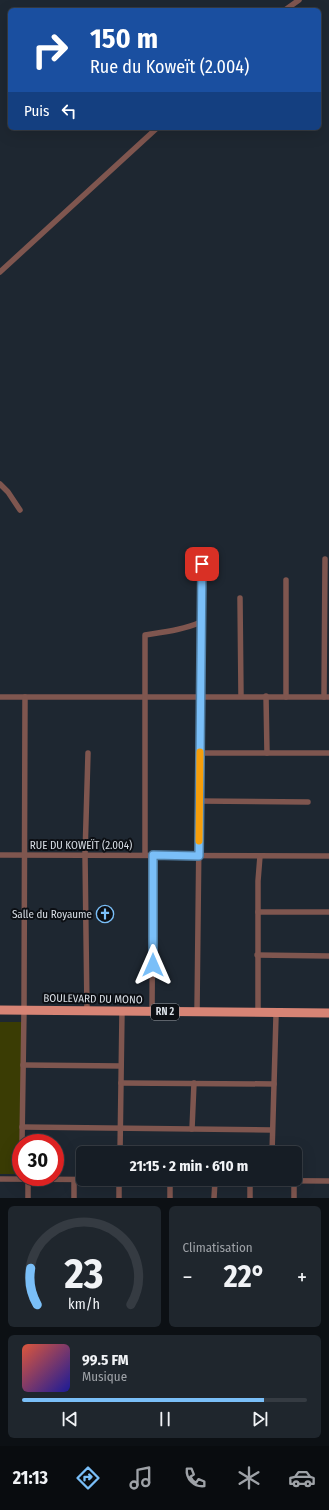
<!DOCTYPE html>
<html lang="fr">
<meta charset="utf-8">
<style>
body{margin:0;font-family:"Fira Sans Condensed",sans-serif;background:#1f262d;color:#f1f3f6;height:100vh;display:flex;flex-direction:column;font-size:15px;white-space:nowrap}
*{box-sizing:border-box;margin:0}
p{font-size:13px;color:#9ea2a7}
.icon{flex:none;width:22px;height:22px;fill:none;stroke:currentColor;stroke-width:2;stroke-linecap:round;stroke-linejoin:round}
.map{position:relative;height:1198px;overflow:hidden}
.drawer{display:flex;flex-direction:column;gap:8px;padding:8px;background:#0c1014;flex:1}
.drawer>*{flex:none}
.guide{position:absolute;left:8px;top:8px;width:313px;height:122px;border-radius:6px;box-shadow:0 4px 16px #0002,0 0 0 1px #353b42;background:#1a4fa0;color:#fff;overflow:hidden}
.speed{position:absolute;left:12px;top:1134px;display:flex;gap:8px;font-size:20px;font-weight:700;text-align:center}
.speed>*{display:grid;place-content:center;width:52px;height:52px;border-radius:50%;background:#161d25;box-shadow:0 4px 16px #0002,0 0 0 1px #353b42;line-height:1}
.speed .limit{border:6px solid #d22;background:#fff;color:#111}
.pin{position:absolute;display:grid;place-items:center;width:34px;height:34px;color:#fff;margin:-17px;border-radius:8px;box-shadow:0 2px 6px #0006}
.me{position:absolute;width:44px;margin:-22px;rotate:0deg;stroke-linejoin:round;filter:drop-shadow(0 0 3px #0008)}
.turn{display:flex;align-items:center;gap:14px;height:84px;padding:0 16px;font-size:18px}
.turn .icon{width:52px;height:52px;stroke-width:2.5}
.turn b{display:block;font-size:28px;line-height:34px}
.then{display:flex;align-items:center;height:38px;padding:0 16px;background:#0003;gap:8px;font-size:15px}
.big{font-size:30px;font-weight:700;line-height:1.1}
.drawer .tile{flex:1;display:flex;flex-direction:column;justify-content:center;gap:6px;min-width:0;padding:0 14px;border-radius:6px;background:#1f262d}
.drawer .dial{align-items:center;gap:0}
.dial svg{height:104px;overflow:visible;fill:none;stroke:#353b42;stroke-width:7;stroke-linecap:round;text-anchor:middle}
.dial text{fill:#f1f3f6;stroke:none}
.song{display:flex;align-items:center;gap:12px}
.cover{width:48px;height:48px;border-radius:6px;background:linear-gradient(135deg,hsl(10 70% 55%),hsl(240 70% 35%))}
.played{height:4px;border-radius:2px;background:linear-gradient(90deg,#7abff8 85%,#353b42 85%)}
.keys{display:flex;justify-content:space-around;direction:ltr}
.heat{display:flex;justify-content:space-between;align-items:center;font-size:22px;direction:ltr}
.drawer .tiles{flex:1;display:grid;gap:8px;grid-template-columns:1fr 1fr}
.tile:last-child{grid-column:span 2}
.trip{position:absolute;left:76px;top:1146px;width:226px;height:40px;border-radius:6px;background:#161d25;box-shadow:0 4px 16px #0002,0 0 0 1px #353b42;font-weight:700;line-height:40px;text-align:center}
.dock{display:flex;height:64px;justify-content:space-around;align-items:center;background:#090c0f;color:#9ea2a7}
.dock .icon{width:28px;height:28px}
.dock .selected{color:#7abff8}
.dock b{font-size:18px;color:#f1f3f6}
.map>svg:first-child{display:block}
.green{fill:#3a3c04}
.lines{fill:none;stroke-linecap:round;stroke-linejoin:round}
.minor{stroke:#7f564f;stroke-width:5.5}
.primary{stroke:#d78475;stroke-width:9}
.route-casing{stroke:#4f7ca1;stroke-width:10}
.route{stroke:#7abff8;stroke-width:7}
.slow{stroke:#f59e0b;stroke-width:7}
.labels{text-anchor:middle;dominant-baseline:central;stroke-width:4;stroke-linejoin:round;paint-order:stroke}
.shield{fill:#0c0f14;stroke:#9ba0a6;stroke-width:1}
.shield-label{font-size:10px;font-weight:bold;fill:#d8dee5}
.street-label{font-size:11px;fill:#d8dee5;stroke:#0c0f14}
.poi-label{font-size:11px;fill:#d8dee5;stroke:#0c0f14;text-anchor:end}
</style>
<div class="map">
<svg width="329" height="1198" viewBox="0 0 329 1198">
<rect width="100%" height="100%" fill="#1e2731"/>
<!-- green -->
<polygon class="green" points="0,1022 22,1022 23,1036 19,1174 0,1174"/>
<g class="lines">
<!-- minor -->
<g class="minor">
<polyline points="285,10 299,0"/>
<polyline points="0,272 157,128"/>
<polyline points="0,484 8,492 20,510"/>
<polyline points="240,598 241,696"/>
<polyline points="266,696 267,753"/>
<polyline points="0,697 329,697"/>
<polyline points="286,697 286,580"/>
<polyline points="324,697 325,559"/>
<polyline points="200,753 329,753"/>
<polyline points="199,801 308,802"/>
<polyline points="0,855 329,856"/>
<path d="M 145,855 L 145,635 C 164,632 183,630 201,622"/>
<polyline points="258,912 329,912"/>
<polyline points="257,955 329,956"/>
<polyline points="87,1011 85,855 88,753"/>
<polyline points="152,1012 153,855"/>
<polyline points="197,1012 202,564"/>
<polyline points="258,1012 258,881 260,856"/>
<polyline points="23,1065 121,1066"/>
<polyline points="121,1083 274,1084"/>
<polyline points="22,1127 272,1130"/>
<polyline points="192,1129 194,1083"/>
<polyline points="22,1143 24,1011 25,697"/>
<polyline points="120,1153 122,1012"/>
<polyline points="272,1153 276,1016 273,1013"/>
<polyline points="0,1179 329,1181"/>
<polyline points="170,1180 170,1198"/>
<polyline points="28,1198 28,1180"/>
<polyline points="74,1198 74,1180"/>
<polyline points="119,1198 119,1179"/>
<polyline points="214,1198 215,1181"/>
<polyline points="250,1198 250,1181"/>
<polyline points="294,1198 294,1181"/>
</g>
<!-- primary -->
<polyline class="primary" points="0,1010 329,1013"/>
</g>
<g class="lines">
<defs>
<polyline id="route" points="153,965 153,855 199,856 202,564"/>
</defs>
<!-- route casing -->
<use href="#route" class="route-casing"/>
<!-- route -->
<use href="#route" class="route"/>
<!-- slow -->
<polyline class="slow" points="199,841 200,752"/>
</g>
<!-- icons -->
<defs>
<symbol id="church-ring" viewBox="-11 -11 22 22"><circle r="9.5" fill="#0c0f14" stroke="#7abff8" stroke-width="1.5"/><path d="M-1.2-6h2.4v3.5h3.3v2.4h-3.3V6h-2.4V-.1h-3.3v-2.4h3.3Z" fill="#7abff8"/></symbol>
</defs>
<g fill-rule="evenodd">
<use href="#church-ring" x="95" y="904" width="20" height="20"/>
</g>
<g class="labels">
<!-- shield labels -->
<rect class="shield" x="151" y="1004" width="28" height="16" rx="3"/>
<g class="shield-label">
<text x="165" y="1012">RN 2</text>
</g>
<!-- street labels -->
<g class="street-label">
<text x="81" y="845">RUE DU KOWEÏT (2.004)</text>
<text transform="translate(93 999) rotate(1)">BOULEVARD DU MONO</text>
</g>
<!-- poi labels -->
<g class="poi-label">
<text x="92" y="914">Salle du Royaume</text>
</g>
</g>
</svg>
<div class="speed"><div class="limit">30</div></div>
<div class="pin" style="left:202px;top:564px;background:#d93025"><svg class="icon" aria-label="arrive" viewBox="0 0 24 24"><path d="M6 21V4h12l-3 4 3 4H6"/></svg></div>
<svg class="me" style="left:153px;top:965px" viewBox="-20 -20 40 40"><path d="M0-17L14 15 0 8-14 15z" fill="#7abff8" stroke="#fff" stroke-width="4"/></svg>
<div class="trip">21:15 · 2 min · 610 m</div>
<div class="guide">
<div class="turn"><svg class="icon" aria-label="right" viewBox="0 0 24 24"><path d="M7 20v-9h11M14 6l5 5-5 5"/></svg><div><b>150 m</b>Rue du Koweït (2.004)</div></div>
<div class="then">Puis<svg class="icon" aria-label="left" viewBox="0 0 24 24"><path d="M17 20v-9H6M10 6l-5 5 5 5"/></svg></div>
</div>
</div>
<section class="drawer">
<div class="tiles">
<div class="tile dial"><svg viewBox="0 0 100 80">
<path d="M14 69A42 42 0 1 1 86 69"/>
<path d="M14 69A42 42 0 0 1 9 41" stroke="#7abff8"/>
<text x="50" y="56" font-size="32" font-weight="700">23</text>
<text x="50" y="72" font-size="11">km/h</text>
</svg></div>
<div class="tile"><p>Climatisation</p>
<div class="heat"><a>−</a><b class="big">22°</b><a>+</a></div>
</div>
<div class="tile">
<div class="song"><i class="cover"></i><div><b>99.5 FM</b><p>Musique</p></div></div>
<div class="played"></div>
<div class="keys"><svg class="icon" aria-label="previous" viewBox="0 0 24 24"><path d="M18 5L8 12l10 7zM5 5v14"/></svg><svg class="icon" aria-label="pause" viewBox="0 0 24 24"><path d="M8 5v14M16 5v14"/></svg><svg class="icon" aria-label="next" viewBox="0 0 24 24"><path d="M6 5l10 7-10 7zM19 5v14"/></svg></div>
</div>
</div>
</section>
<nav class="dock">
<b>21:13</b>
<svg class="icon selected" aria-label="directions" viewBox="0 0 24 24"><path d="M12 3l9 9-9 9-9-9zM9 14v-3h6M13 9l2 2-2 2"/></svg>
<svg class="icon" aria-label="music" viewBox="0 0 24 24"><path d="M9 18V5l10-2v13"/><circle cx="6" cy="18" r="3"/><circle cx="16" cy="16" r="3"/></svg>
<svg class="icon" aria-label="phone" viewBox="0 0 24 24"><path d="M5 4h4l2 5-3 2q2 4 5 5l2-3 5 2v4C11 20 4 13 5 4z"/></svg>
<svg class="icon" aria-label="climate" viewBox="0 0 24 24"><path d="M12 3v18M4 7l16 10M4 17L20 7"/></svg>
<svg class="icon" aria-label="car" viewBox="0 0 24 24"><path d="M5 17H2v-5l4-1 3-4h7l3 4 3 1v5h-3M9 17h6M6 11h13"/><circle cx="7" cy="17" r="2"/><circle cx="17" cy="17" r="2"/></svg>
</nav>
